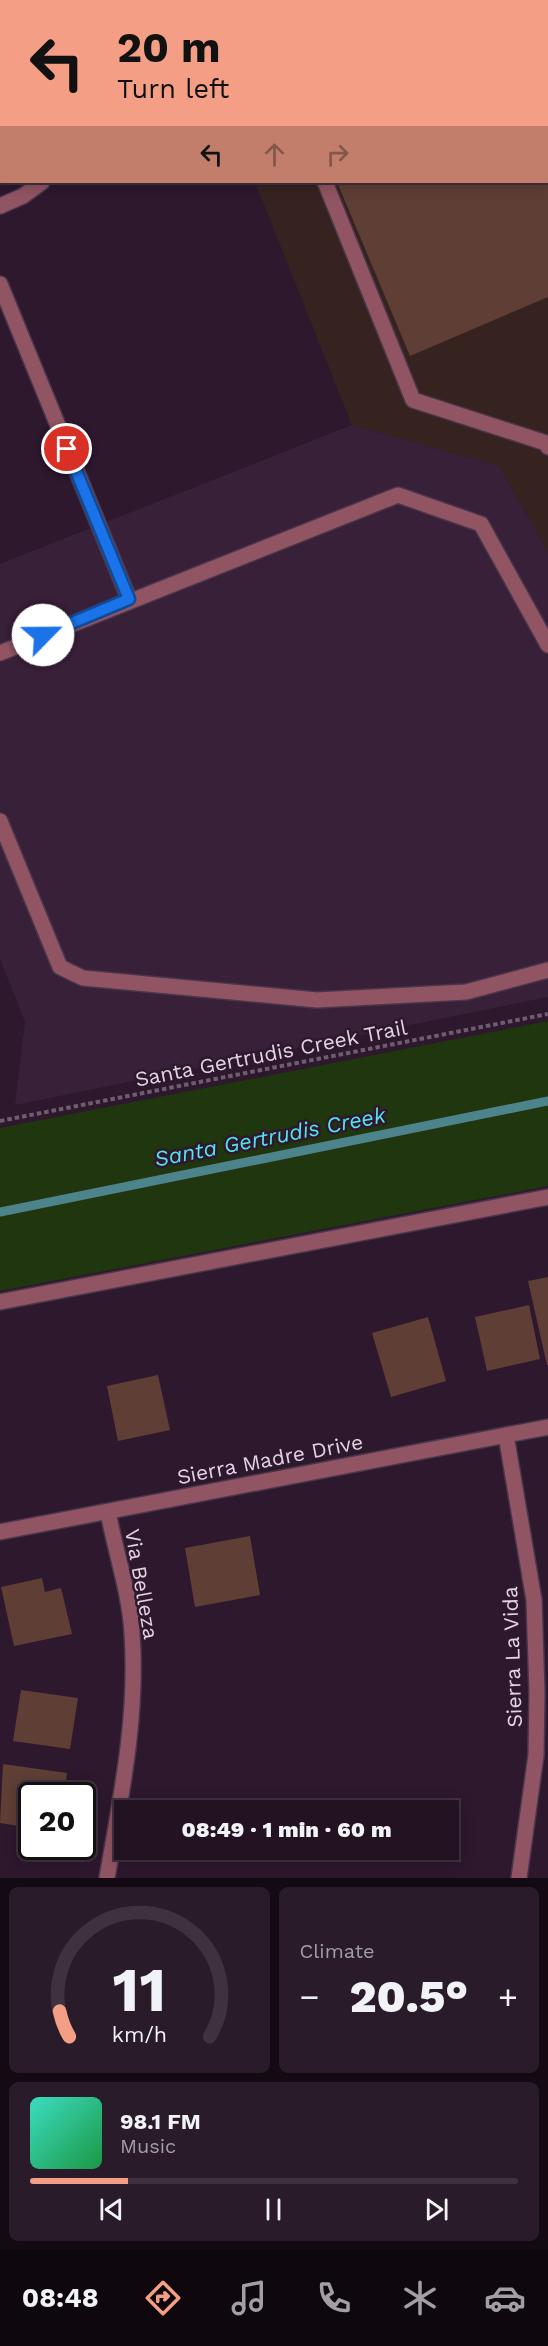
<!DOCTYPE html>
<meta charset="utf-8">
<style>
body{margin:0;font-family:"Work Sans",sans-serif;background:#2a1b2a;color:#f1f3f6;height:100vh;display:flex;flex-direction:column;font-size:22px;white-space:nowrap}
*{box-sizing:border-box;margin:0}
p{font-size:20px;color:#a29ea5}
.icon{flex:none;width:33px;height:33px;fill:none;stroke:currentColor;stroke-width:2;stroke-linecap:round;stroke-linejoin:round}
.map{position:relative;height:1878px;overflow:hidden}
.side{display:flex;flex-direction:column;gap:9px;padding:9px;background:#130a13;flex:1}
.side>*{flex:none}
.hud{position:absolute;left:0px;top:0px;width:549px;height:183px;box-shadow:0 3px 15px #0003,0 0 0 2px #3f3240;background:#f49e86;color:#111;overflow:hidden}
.speed{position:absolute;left:18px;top:1782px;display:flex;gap:12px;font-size:30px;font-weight:700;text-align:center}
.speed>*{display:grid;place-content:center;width:78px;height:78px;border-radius:50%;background:#221222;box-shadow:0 3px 15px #0003,0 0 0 2px #3f3240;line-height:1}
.speed .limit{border:3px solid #111;border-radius:9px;background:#fff;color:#111}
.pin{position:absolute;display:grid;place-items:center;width:51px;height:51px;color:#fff;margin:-26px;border:3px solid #fff;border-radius:50%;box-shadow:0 2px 6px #0007}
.me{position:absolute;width:66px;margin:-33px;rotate:67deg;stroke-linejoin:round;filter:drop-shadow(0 0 4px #0008)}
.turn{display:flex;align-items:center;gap:21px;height:126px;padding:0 18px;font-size:27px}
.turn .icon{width:78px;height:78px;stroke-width:2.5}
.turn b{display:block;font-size:42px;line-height:51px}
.lanes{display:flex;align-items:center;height:57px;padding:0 18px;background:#0003;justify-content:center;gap:30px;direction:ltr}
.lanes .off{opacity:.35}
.big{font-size:45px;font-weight:800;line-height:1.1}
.side .tile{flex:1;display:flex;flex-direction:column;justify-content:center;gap:9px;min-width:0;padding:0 21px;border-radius:9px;background:#2a1b2a}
.side .dial{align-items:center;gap:0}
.dial svg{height:156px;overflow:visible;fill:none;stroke:#3f3240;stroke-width:7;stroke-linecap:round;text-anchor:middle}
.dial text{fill:#f1f3f6;stroke:none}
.song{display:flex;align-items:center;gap:18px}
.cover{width:72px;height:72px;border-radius:9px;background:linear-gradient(135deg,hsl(170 70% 55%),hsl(140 70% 35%))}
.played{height:6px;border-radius:3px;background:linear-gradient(90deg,#f49e86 20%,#3f3240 20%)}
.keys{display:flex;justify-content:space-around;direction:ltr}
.heat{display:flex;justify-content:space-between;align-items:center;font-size:33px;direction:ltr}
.side .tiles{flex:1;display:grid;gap:9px;grid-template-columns:1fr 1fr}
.tile:last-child{grid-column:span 2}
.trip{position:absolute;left:114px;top:1800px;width:345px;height:60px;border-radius:0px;background:#221222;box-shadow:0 3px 15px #0003,0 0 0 2px #3f3240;font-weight:800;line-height:60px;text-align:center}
.menu{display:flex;height:96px;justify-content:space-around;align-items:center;background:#0e070e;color:#a29ea5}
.menu .icon{width:42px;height:42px}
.menu .active{color:#f49e86}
.menu b{font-size:27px;color:#f1f3f6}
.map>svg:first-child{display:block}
.commercial{fill:#362320}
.built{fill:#392039}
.green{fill:#20360e}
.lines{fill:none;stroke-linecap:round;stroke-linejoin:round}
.stream{stroke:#4d848c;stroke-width:9}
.building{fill:#5f3e35}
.minor-casing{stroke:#4a364a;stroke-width:18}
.path{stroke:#6f5d6f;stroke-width:4;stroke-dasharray:4.5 3;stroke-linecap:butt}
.minor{stroke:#915463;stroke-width:15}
.route-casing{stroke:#114b97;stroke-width:15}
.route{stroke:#1a73e8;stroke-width:10}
.labels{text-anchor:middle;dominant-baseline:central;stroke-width:5;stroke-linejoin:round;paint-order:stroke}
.street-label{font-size:21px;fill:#e2d3e1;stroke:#2d182d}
.water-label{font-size:22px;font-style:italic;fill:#54e4ef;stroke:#2d182d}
</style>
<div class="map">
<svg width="548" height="1878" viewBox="0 0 548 1878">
<rect width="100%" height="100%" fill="#2d182d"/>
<!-- commercial -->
<polygon class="commercial" points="183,0 548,0 548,552 499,466 352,425 255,182 548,182 548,2"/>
<!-- built -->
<polygon class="built" points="352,425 499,466 548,552 548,997 15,1105 25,1022 0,959 0,564"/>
<!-- green -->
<polygon class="green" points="548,1021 548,1186 0,1291 0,1128"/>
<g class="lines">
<!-- stream -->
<polyline class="stream" points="0,1212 548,1101"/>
</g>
<!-- building -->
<g class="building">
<polygon points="337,182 548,182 548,297 410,356"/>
<polygon points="548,1277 548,1365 547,1365 528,1281"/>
<polygon points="529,1305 540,1359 487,1371 475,1317"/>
<polygon points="428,1317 446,1381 391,1397 372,1333"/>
<polygon points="158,1375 170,1430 118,1441 107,1386"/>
<polygon points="250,1536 260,1595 195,1607 185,1548"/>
<polygon points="42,1578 45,1592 61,1588 72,1634 14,1646 1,1587"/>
<polygon points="21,1690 78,1698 70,1749 13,1741"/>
<polygon points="3,1764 67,1773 64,1796 32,1796 32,1828 0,1823"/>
</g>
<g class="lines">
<defs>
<g id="minor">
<polyline points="251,0 251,2"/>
<polyline points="358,2 362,0"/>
<polyline points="0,149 2,149"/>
<polyline points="325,182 413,400 546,443 548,447"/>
<polyline points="0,206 23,196 42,182"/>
<polyline points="0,284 129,599"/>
<polyline points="0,653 398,495 481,524 548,645"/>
<polyline points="0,821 60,967 83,978 317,1000 466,992 548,970"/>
<polyline points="0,1302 548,1197"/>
<polyline points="506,1435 534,1600 537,1693 536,1755 519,1878"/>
<polyline points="0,1532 548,1427"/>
<path d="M 107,1878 C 121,1796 138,1716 132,1633 C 130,1594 115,1550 108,1512"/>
</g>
</defs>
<!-- minor casing -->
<use href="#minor" class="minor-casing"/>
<!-- path -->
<polyline class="path" points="0,1121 548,1014"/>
<!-- minor -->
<use href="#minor" class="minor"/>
</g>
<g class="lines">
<defs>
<polyline id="route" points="43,635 129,599 67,449"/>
</defs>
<!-- route casing -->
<use href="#route" class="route-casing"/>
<!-- route -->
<use href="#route" class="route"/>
</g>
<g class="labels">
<!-- street labels -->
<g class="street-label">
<text transform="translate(271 1053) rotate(-11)">Santa Gertrudis Creek Trail</text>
<text transform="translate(270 1459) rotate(-11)">Sierra Madre Drive</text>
<text transform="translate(142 1584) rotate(80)">Via Belleza</text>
<text transform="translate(512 1657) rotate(-92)">Sierra La Vida</text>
</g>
<!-- water labels -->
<g class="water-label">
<text transform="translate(270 1137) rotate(-11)">Santa Gertrudis Creek</text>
</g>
</g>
</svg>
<div class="speed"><div class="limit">20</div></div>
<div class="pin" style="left:67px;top:449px;background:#d93025"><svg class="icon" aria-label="arrive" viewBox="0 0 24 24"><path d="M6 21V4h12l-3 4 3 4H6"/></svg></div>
<svg class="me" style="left:43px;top:635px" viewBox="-20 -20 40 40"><circle r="19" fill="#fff"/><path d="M0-13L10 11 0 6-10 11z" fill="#1a73e8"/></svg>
<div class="trip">08:49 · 1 min · 60 m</div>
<div class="hud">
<div class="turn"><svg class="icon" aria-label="left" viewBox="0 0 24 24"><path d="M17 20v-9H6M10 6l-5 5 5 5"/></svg><div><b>20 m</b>Turn left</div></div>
<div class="lanes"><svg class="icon" aria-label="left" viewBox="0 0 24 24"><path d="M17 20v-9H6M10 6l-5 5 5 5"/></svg><svg class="icon off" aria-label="ahead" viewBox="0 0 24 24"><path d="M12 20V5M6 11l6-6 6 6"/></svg><svg class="icon off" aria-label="right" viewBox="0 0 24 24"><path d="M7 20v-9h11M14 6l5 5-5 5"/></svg></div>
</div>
</div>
<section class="side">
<div class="tiles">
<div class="tile dial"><svg viewBox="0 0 100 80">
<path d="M14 69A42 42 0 1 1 86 69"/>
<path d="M14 69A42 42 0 0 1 9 56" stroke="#f49e86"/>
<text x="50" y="56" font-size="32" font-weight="700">11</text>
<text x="50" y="72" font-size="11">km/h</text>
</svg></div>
<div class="tile"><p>Climate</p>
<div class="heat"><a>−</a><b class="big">20.5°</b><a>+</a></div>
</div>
<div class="tile">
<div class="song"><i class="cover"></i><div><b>98.1 FM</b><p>Music</p></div></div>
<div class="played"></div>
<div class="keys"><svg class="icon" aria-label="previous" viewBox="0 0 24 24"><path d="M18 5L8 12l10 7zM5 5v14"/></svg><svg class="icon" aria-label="pause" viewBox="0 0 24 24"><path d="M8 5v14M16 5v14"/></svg><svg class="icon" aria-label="next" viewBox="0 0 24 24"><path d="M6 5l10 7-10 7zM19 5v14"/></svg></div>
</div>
</div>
</section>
<nav class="menu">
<b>08:48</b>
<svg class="icon active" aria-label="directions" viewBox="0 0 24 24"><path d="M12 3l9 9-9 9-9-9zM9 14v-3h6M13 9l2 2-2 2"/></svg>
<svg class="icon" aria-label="music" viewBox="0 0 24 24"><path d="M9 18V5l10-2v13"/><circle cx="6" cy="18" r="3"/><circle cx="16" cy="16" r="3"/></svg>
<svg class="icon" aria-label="phone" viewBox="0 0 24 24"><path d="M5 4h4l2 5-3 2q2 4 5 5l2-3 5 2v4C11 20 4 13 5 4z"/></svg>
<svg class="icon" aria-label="climate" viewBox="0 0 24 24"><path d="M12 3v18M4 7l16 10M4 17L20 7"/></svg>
<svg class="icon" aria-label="car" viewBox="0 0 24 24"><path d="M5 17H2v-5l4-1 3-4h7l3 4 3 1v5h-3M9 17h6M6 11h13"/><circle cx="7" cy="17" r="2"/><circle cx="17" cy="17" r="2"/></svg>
</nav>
